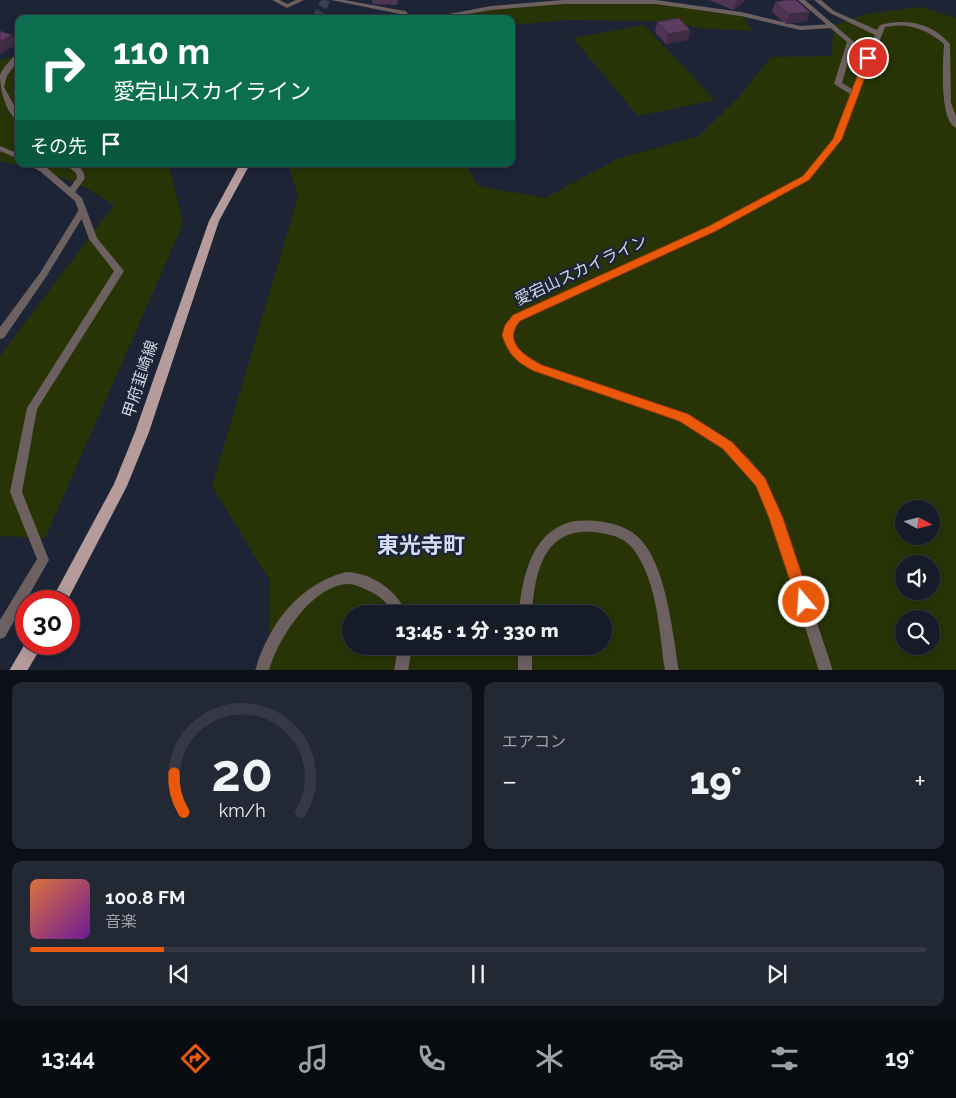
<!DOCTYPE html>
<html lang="ja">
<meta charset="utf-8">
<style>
body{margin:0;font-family:Raleway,"Noto Sans JP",sans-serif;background:#222834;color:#f1f3f6;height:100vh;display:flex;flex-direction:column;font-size:19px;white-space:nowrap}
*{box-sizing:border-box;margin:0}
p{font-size:16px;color:#9da1a8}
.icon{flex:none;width:28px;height:28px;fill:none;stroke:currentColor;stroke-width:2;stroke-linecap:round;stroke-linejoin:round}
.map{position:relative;height:670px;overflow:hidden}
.side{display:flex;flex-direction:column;gap:12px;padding:12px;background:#0c0f16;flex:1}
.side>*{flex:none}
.guide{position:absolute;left:15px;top:15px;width:500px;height:152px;border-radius:10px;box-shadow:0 2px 12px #0003,0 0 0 1px #343945;background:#0b6e4f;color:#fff;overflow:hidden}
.needle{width:32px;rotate:97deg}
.fabs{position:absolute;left:895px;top:500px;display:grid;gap:10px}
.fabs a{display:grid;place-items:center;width:45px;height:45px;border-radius:50%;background:#151b28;box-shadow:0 2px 12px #0003,0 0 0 1px #343945;font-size:25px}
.speed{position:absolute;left:15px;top:590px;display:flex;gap:10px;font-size:25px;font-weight:700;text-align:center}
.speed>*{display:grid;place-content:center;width:65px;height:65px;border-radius:50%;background:#151b28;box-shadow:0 2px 12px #0003,0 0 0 1px #343945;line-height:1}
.speed .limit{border:8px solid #d22;background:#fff;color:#111}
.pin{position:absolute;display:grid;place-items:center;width:42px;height:42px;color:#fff;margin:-21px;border:2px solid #fff;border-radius:50%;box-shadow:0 1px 5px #0007}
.me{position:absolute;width:55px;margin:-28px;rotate:342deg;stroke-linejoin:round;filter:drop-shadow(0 0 4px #0008)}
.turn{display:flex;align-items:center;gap:18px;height:105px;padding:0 15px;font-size:22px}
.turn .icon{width:65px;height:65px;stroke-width:2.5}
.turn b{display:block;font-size:35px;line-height:42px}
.then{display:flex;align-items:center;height:48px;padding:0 15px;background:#0003;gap:10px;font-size:19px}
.big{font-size:38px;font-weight:800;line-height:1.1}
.side .tile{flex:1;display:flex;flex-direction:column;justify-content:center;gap:8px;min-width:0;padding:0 18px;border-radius:10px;background:#222834}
.side .dial{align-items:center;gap:0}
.dial svg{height:130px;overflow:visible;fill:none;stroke:#343945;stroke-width:7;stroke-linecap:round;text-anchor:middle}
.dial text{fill:#f1f3f6;stroke:none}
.song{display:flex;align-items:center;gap:15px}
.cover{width:60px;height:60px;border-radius:8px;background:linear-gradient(135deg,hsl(20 70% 55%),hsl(280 70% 35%))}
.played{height:5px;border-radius:2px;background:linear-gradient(90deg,#ea580c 15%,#343945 15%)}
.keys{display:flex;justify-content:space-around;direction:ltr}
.heat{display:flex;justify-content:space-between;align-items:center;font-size:28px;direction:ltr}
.side .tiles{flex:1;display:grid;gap:12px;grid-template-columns:1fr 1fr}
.tile:last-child{grid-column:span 2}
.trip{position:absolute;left:342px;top:605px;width:270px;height:50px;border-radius:25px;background:#151b28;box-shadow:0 2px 12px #0003,0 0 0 1px #343945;font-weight:800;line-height:50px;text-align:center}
.tabs{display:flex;height:80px;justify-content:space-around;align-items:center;background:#080b10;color:#9da1a8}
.tabs .icon{width:35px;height:35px}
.tabs .current{color:#ea580c}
.tabs b{font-size:22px;color:#f1f3f6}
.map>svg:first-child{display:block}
.green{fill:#283406;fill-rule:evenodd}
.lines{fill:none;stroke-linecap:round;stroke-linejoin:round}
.primary-tunnel{stroke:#373f50;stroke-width:9;stroke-dasharray:9 4.5;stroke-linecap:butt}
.service{fill:#6d6060;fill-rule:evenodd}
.minor{fill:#6d6060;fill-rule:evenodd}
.primary{fill:#b59c9b;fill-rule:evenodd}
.wall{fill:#4f3453}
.shaded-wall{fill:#402b44}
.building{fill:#5c3d61;stroke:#402b44}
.route{fill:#ea580c;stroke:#983908}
.labels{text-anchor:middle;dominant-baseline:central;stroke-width:5;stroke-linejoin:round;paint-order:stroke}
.street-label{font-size:16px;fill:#d1d6e3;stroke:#1c2436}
.near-quarter-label{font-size:22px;font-weight:bold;fill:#d3def6;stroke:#1c2436}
</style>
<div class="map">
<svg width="956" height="671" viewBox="0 0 956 671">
<rect width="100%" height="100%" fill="#1c2436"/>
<!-- green -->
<g class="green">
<polygon points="579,2 656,2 741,14 752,31 700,28 653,21 569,20 511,25 511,19 425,19 491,8"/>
<path d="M 921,7 L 956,18 L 956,670 L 269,670 L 270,581 L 212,486 L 298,197 L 288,164 L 466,164 L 478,186 L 545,198 L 617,159 L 699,136 L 740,96 L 771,57 L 832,56 L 833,26 L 865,14 ZM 904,509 L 931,509 L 931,536 L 904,536 ZM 904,564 L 931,564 L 931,591 L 904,591 ZM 351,614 L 604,614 L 604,646 L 351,646 ZM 904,619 L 931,619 L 931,646 L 904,646 Z"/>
<polygon points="644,25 715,100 638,116 573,38"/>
<path d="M 19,55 L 19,164 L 169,164 L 183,224 L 45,538 L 0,536 L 0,356 L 114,205 C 77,179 44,170 0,161 L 0,60 Z"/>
</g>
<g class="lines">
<!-- primary-tunnel -->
<polyline class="primary-tunnel" points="316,19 326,0"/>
<!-- service -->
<g class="service">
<polygon points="272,0 280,0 287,4 296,0 304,0 287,8"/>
<polygon points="331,0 344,0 405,11 408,13 405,15"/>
<polygon points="563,0 656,0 741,12 800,26 833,24 836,26 833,28 800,30 741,16 656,4 563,4 491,10 438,19 422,19 491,6"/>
<path d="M 19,52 L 19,59 L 7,76 L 4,87 L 19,114 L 19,121 C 6,115 0,89 0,75 C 2,68 12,59 17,53 Z"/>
<path d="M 65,164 C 75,163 83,167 85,178 L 73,195 L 70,196 L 66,193 L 77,178 L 76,173 Z"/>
<polygon points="83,207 87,210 46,277 4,338 0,339 0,327 40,273 80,208"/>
</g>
<!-- minor -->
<g class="minor">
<path d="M 798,0 L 805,0 L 854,42 L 842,83 L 852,89 L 875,35 L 830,13 L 814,0 L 821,0 L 834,11 L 877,30 L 880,25 C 906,18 932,23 950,44 L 951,103 L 956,116 L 956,128 C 939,120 943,62 944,44 C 927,29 907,22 885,27 L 841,139 L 809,180 L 715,231 L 519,321 L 513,334 L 514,341 L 520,351 L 534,361 L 542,365 L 688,414 L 732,443 L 749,459 L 765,478 L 782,517 L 833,671 L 819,671 L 770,517 L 756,485 L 741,465 L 724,449 L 680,420 L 534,371 L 513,356 L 504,341 L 503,334 L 505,326 L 513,315 L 709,227 L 803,176 L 833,139 L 850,94 L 834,84 L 847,42 Z"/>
<polygon points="0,146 19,154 19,159 0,151"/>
<polygon points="28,164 38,164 47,168 82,198 97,238 124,271 37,409 22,492 49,560 5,637 0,639 0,620 37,559 10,492 27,408 114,271 89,239 75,201 41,172"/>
<path d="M 575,521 C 595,519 621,522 637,536 C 666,561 673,634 679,671 L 665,671 C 659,631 658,584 634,550 C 626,539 614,535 601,533 C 545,524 535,569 532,614 L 519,614 C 522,577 532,529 575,521 Z"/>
<path d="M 346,572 C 372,573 397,590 407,614 L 394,614 C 389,604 380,596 369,591 C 363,588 355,584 348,584 C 312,585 277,640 269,671 L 255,671 C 268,625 299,584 346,572 Z"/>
<polygon points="398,646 412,646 408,671 394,671"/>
<rect x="518" y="646" width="14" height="25"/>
</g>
<!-- primary -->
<g class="primary">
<polygon points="240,164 250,164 219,221 149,432 127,486 67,601 51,601 114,484 135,432 209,221"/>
<polygon points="26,642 43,644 27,671 9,671"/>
</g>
</g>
<!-- wall -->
<g class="wall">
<polygon points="370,0 398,0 397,5 373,4 372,0"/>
<polygon points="709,0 745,0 744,2 733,10"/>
<polygon points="775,2 810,12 807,21 786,24 772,12"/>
<polygon points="657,22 690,30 688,40 666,44 655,32"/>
</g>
<!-- shaded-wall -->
<g class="shaded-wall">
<polygon points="736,0 745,0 744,2 733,10"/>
<polygon points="810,12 807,21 786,24 789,14"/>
<polygon points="690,30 688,40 666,44 668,34"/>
<polygon points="12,35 16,45 0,54 0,42"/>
</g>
<!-- building -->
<g class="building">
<polygon points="787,0 796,0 810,12 789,14 775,2"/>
<polygon points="679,18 690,30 668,34 657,22"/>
<polygon points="0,31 12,35 0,42"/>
</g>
<!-- route -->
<path class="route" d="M 865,56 L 872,58 L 842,139 L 809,180 L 716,231 L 520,321 C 502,342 525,356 542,365 L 688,414 L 732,442 L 765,478 L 783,518 L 811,602 L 809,607 L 804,610 L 799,607 L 797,602 L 769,518 L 756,486 L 723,449 L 679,421 L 534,371 C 516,362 508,354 502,335 L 505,325 L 513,315 L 709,226 L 803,176 L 833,139 Z"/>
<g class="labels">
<!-- street labels -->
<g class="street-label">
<text transform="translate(581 270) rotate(-25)">愛宕山スカイライン</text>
<text transform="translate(140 379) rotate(-72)">甲府韮崎線</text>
</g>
<!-- near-quarter labels -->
<g class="near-quarter-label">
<text x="421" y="545">東光寺町</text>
</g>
</g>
</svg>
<div class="fabs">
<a><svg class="needle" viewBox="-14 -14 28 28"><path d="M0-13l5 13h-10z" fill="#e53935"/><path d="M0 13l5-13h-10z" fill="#9da1a8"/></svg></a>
<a><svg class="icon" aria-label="sound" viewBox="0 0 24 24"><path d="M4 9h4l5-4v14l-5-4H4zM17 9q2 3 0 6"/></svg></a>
<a><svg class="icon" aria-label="search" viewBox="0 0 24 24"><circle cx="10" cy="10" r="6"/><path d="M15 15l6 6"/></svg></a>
</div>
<div class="speed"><div class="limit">30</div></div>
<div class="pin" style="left:868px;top:58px;background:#d93025"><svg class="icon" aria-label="arrive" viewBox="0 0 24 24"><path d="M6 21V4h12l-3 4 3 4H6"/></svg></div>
<svg class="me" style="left:804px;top:602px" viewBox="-20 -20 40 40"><circle r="17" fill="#ea580c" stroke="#fff" stroke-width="3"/><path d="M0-11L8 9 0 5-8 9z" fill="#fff"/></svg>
<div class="trip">13:45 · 1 分 · 330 m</div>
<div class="guide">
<div class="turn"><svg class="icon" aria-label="right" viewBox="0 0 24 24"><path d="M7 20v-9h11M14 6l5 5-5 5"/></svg><div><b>110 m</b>愛宕山スカイライン</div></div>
<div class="then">その先<svg class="icon" aria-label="arrive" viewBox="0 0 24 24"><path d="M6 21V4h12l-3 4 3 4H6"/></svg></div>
</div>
</div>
<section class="side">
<div class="tiles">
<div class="tile dial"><svg viewBox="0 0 100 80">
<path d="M14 69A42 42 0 1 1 86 69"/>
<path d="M14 69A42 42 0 0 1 8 45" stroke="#ea580c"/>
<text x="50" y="56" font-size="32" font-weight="700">20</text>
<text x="50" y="72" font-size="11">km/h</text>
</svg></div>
<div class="tile"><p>エアコン</p>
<div class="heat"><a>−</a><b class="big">19°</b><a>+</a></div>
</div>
<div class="tile">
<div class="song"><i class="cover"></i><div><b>100.8 FM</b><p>音楽</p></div></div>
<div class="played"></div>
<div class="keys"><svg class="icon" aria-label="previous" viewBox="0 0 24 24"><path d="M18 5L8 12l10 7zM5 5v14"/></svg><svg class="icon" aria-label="pause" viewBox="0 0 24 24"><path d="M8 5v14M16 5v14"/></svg><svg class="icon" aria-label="next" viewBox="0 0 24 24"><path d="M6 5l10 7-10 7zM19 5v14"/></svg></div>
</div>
</div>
</section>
<nav class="tabs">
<b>13:44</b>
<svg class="icon current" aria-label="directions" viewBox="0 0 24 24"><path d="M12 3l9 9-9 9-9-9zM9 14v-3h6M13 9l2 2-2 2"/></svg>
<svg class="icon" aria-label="music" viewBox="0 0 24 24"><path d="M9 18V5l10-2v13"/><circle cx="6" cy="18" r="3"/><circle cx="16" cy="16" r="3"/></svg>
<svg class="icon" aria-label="phone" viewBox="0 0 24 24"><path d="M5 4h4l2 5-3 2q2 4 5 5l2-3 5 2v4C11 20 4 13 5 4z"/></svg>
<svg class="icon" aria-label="climate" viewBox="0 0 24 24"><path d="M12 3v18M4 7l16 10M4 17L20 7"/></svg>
<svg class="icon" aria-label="car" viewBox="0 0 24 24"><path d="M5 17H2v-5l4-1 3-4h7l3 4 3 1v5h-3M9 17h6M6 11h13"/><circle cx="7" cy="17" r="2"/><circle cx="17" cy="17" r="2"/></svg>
<svg class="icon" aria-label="filters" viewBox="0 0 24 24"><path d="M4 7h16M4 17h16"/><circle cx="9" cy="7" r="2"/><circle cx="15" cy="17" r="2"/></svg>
<b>19°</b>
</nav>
